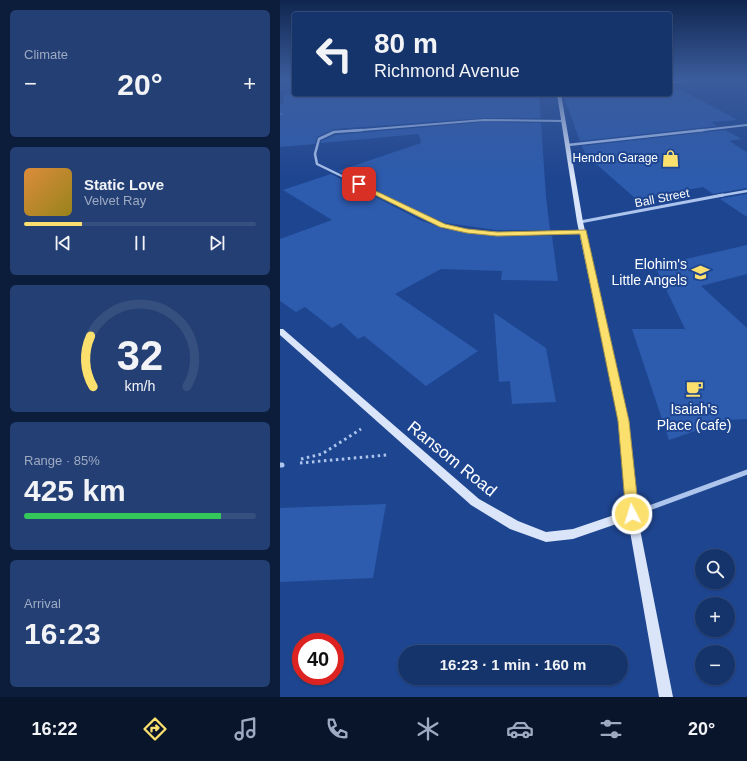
<!DOCTYPE html>
<meta charset="utf-8">
<style>
body{margin:0;font-family:Arial,sans-serif;background:#233f74;color:#f1f3f6;height:100vh;display:flex;flex-direction:column;font-size:15px;white-space:nowrap}
*{box-sizing:border-box;margin:0}
p{font-size:13px;color:#9eaac2}
.icon{flex:none;width:22px;height:22px;fill:none;stroke:currentColor;stroke-width:2;stroke-linecap:round;stroke-linejoin:round}
.map{position:relative;flex:1;overflow:hidden}
.side{display:flex;flex-direction:column;gap:10px;padding:10px;background:#0c1d3b;width:280px}
.side>*{flex:none}
.banner{position:absolute;left:12px;top:12px;width:380px;height:84px;border-radius:4px;box-shadow:0 1px 3px #0004,0 0 0 1px #354f7f;background:#16346c;color:#f1f3f6;overflow:hidden}
.buttons{position:absolute;left:415px;top:549px;display:grid;gap:8px}
.buttons a{display:grid;place-items:center;width:40px;height:40px;border-radius:50%;background:#16346c;box-shadow:0 1px 3px #0004,0 0 0 1px #354f7f;font-size:20px}
.speed{position:absolute;left:12px;top:633px;display:flex;gap:8px;font-size:20px;font-weight:700;text-align:center}
.speed>*{display:grid;place-content:center;width:52px;height:52px;border-radius:50%;background:#16346c;box-shadow:0 1px 3px #0004,0 0 0 1px #354f7f;line-height:1}
.speed .limit{border:6px solid #d22;background:#fff;color:#111}
.pin{position:absolute;display:grid;place-items:center;width:34px;height:34px;color:#fff;margin:-17px;border-radius:8px;box-shadow:0 2px 6px #0006}
.me{position:absolute;width:44px;margin:-22px;rotate:355deg;stroke-linejoin:round;filter:drop-shadow(0 0 3px #0008)}
.turn{display:flex;align-items:center;gap:14px;height:84px;padding:0 16px;font-size:18px}
.turn .icon{width:52px;height:52px;stroke-width:2.5}
.turn b{display:block;font-size:28px;line-height:34px}
.big{font-size:30px;font-weight:600;line-height:1.1}
.side .tile{flex:1;display:flex;flex-direction:column;justify-content:center;gap:6px;min-width:0;padding:0 14px;border-radius:6px;background:#233f74}
.side .dial{align-items:center;gap:0}
.dial svg{height:104px;overflow:visible;fill:none;stroke:#354f7f;stroke-width:7;stroke-linecap:round;text-anchor:middle}
.dial text{fill:#f1f3f6;stroke:none}
.song{display:flex;align-items:center;gap:12px}
.cover{width:48px;height:48px;border-radius:6px;background:linear-gradient(135deg,hsl(30 70% 55%),hsl(50 70% 35%))}
.played{height:4px;border-radius:2px;background:linear-gradient(90deg,#fce06d 25%,#354f7f 25%)}
.keys{display:flex;justify-content:space-around;direction:ltr}
.heat{display:flex;justify-content:space-between;align-items:center;font-size:22px;direction:ltr}
.charge{height:6px;border-radius:3px;background:linear-gradient(90deg,#34c759 85%,#354f7f 0)}
.trip{position:absolute;left:118px;top:645px;width:230px;height:40px;border-radius:20px;background:#16346c;box-shadow:0 1px 3px #0004,0 0 0 1px #354f7f;font-weight:600;line-height:40px;text-align:center}
.dock{display:flex;height:64px;justify-content:space-around;align-items:center;background:#09152b;color:#9eaac2}
.dock .icon{width:28px;height:28px}
.dock .current{color:#fce06d}
.dock b{font-size:18px;color:#f1f3f6}
main{display:flex;flex:1;min-height:0}
.map>svg:first-child{display:block}
.building{fill:#2d5bad}
.lines{fill:none;stroke-linecap:round;stroke-linejoin:round}
.path-far1{stroke:#adc4ed;stroke-width:1;stroke-dasharray:1 1.5;stroke-linecap:butt}
.path{stroke:#adc4ed;stroke-width:3;stroke-dasharray:2.5 3.5;stroke-linecap:butt}
.street-far3{stroke:#adc4ed;stroke-width:2}
.street-far2{stroke:#adc4ed;stroke-width:2.5}
.street-far1{stroke:#adc4ed;stroke-width:3}
.street{stroke:#adc4ed;stroke-width:5}
.secondary{fill:#dae5fa;fill-rule:evenodd}
.route{fill:#fce06d;stroke:#a49247}
.labels{text-anchor:middle;dominant-baseline:central;stroke-width:4;stroke-linejoin:round;paint-order:stroke}
.far-poi-label{font-size:12px;fill:#fff;stroke:#1e4590;text-anchor:end}
.far-street-label{font-size:12px;fill:#fff;stroke:#1e4590}
.poi-label{font-size:14px;fill:#fff;stroke:#1e4590;text-anchor:end}
.near-street-label{font-size:17px;fill:#fff;stroke:#1e4590}
</style>
<main>
<section class="side">
<div class="tile"><p>Climate</p>
<div class="heat"><a>−</a><b class="big">20°</b><a>+</a></div>
</div>
<div class="tile">
<div class="song"><i class="cover"></i><div><b>Static Love</b><p>Velvet Ray</p></div></div>
<div class="played"></div>
<div class="keys"><svg class="icon" aria-label="previous" viewBox="0 0 24 24"><path d="M18 5L8 12l10 7zM5 5v14"/></svg><svg class="icon" aria-label="pause" viewBox="0 0 24 24"><path d="M8 5v14M16 5v14"/></svg><svg class="icon" aria-label="next" viewBox="0 0 24 24"><path d="M6 5l10 7-10 7zM19 5v14"/></svg></div>
</div>
<div class="tile dial"><svg viewBox="0 0 100 80">
<path d="M14 69A42 42 0 1 1 86 69"/>
<path d="M14 69A42 42 0 0 1 12 30" stroke="#fce06d"/>
<text x="50" y="56" font-size="32" font-weight="700">32</text>
<text x="50" y="72" font-size="11">km/h</text>
</svg></div>
<div class="tile"><p>Range · 85%</p><b class="big">425 km</b><div class="charge"></div></div>
<div class="tile"><p>Arrival</p><b class="big">16:23</b></div>
</section>
<div class="map">
<svg width="467" height="697" viewBox="0 0 467 697">
<rect width="100%" height="100%" fill="#1e4590"/>
<!-- building -->
<g class="building">
<polygon points="399,89 458,120 431,122 437,126 300,141 283,94 390,94 390,90"/>
<polygon points="15,94 259,94 261,118 204,118 54,129 37,137 35,144 0,147 0,104 3,104 4,95"/>
<polygon points="204,122 261,123 266,197 270,230 216,230 166,223 143,214 58,171 141,143 139,134 41,143 41,141 55,135"/>
<polygon points="445,130 462,139 449,141 467,152 467,188 433,194 423,187 356,199 306,155 302,146"/>
<polygon points="51,174 140,220 164,229 216,236 272,236 278,281 221,280 222,271 161,269 115,294 198,351 146,386 84,336 78,339 61,323 52,328 25,307 16,312 0,301 0,239 52,220 3,190"/>
<polygon points="467,194 467,217 440,199 444,198"/>
<polygon points="467,245 467,274 421,286 467,328 467,419 447,420 389,440 352,329 405,329 375,266"/>
<polygon points="214,313 266,348 276,402 232,404 230,381 219,382"/>
<polygon points="106,504 93,578 0,582 0,508"/>
</g>
<g class="lines">
<!-- path-far1 -->
<polyline class="path-far1" points="0,114 3,114"/>
<!-- path -->
<g class="path">
<polyline points="425,428 451,425"/>
<polyline points="21,459 42,454 81,429"/>
<polyline points="20,463 107,455"/>
</g>
<!-- street-far3 -->
<g class="street-far3">
<polyline points="11,83 14,83"/>
<polyline points="390,83 422,79"/>
<polyline points="70,131 204,120 284,121"/>
<polyline points="415,131 467,125"/>
</g>
<!-- street-far2 -->
<g class="street-far2">
<polyline points="82,130 54,132 39,139 35,154 37,164 103,196"/>
<polyline points="288,145 424,130"/>
<polyline points="438,196 467,191"/>
</g>
<!-- street-far1 -->
<g class="street-far1">
<path d="M 101,195 C 118,204 147,222 165,226 C 210,238 257,233 303,232"/>
<polyline points="300,222 443,195"/>
</g>
<!-- street -->
<g class="street">
<polyline points="0,465 2,465"/>
<polyline points="353,514 467,472"/>
</g>
<!-- secondary -->
<polygon class="secondary" points="277,94 281,94 303,222 349,421 357,514 393,697 379,697 348,520 293,539 266,542 230,529 191,505 0,335 0,329 3,329 199,499 238,521 266,532 293,529 346,511 339,421 297,222"/>
</g>
<!-- sky -->
<linearGradient id="sky" x2="0" y2="1"><stop stop-color="#10264f"/><stop offset="0.45" stop-color="#3b5c9c"/><stop offset="1" stop-color="#3b5c9c" stop-opacity="0"/></linearGradient>
<rect width="467" height="176" fill="url(#sky)"/>
<!-- route -->
<polygon class="route" points="79,183 165,224 187,229 217,232 306,230 349,421 359,514 357,518 352,520 348,518 346,514 338,421 300,234 217,236 187,233 160,227 77,186 76,184"/>
<!-- icons -->
<defs>
<symbol id="shop-bare" viewBox="-9 -9 18 18"><path d="M-5-2.5h2.3a2.7 3.5 0 0 1 5.4 0H5L5.5 6h-11ZM-1.5-2.5h3a1.5 2.3 0 0 0-3 0Z" fill="#fce06d" stroke="#1e4590" stroke-width="2.5" paint-order="stroke"/></symbol>
<symbol id="school-bare" viewBox="-9 -9 18 18"><path d="M0-5L7-2L0 1L-7-2ZM-4 1L0 2.5L4 1V4Q0 6-4 4Z" fill="#fce06d" stroke="#1e4590" stroke-width="2.5" paint-order="stroke"/></symbol>
<symbol id="cafe-bare" viewBox="-9 -9 18 18"><path d="M-5.5-4.5H6V0H3Q3 3.5 0 3.5H-2.5Q-5.5 3.5-5.5 0ZM3-3.2v2h1.7v-2ZM-6 4.5H4V6H-6Z" fill="#fce06d" stroke="#1e4590" stroke-width="2.5" paint-order="stroke"/></symbol>
</defs>
<g fill-rule="evenodd">
<use href="#shop-bare" x="378" y="146" width="25" height="25"/>
<use href="#school-bare" x="408" y="260" width="25" height="25"/>
<use href="#cafe-bare" x="402" y="376" width="25" height="25"/>
</g>
<g class="labels">
<!-- far-poi labels -->
<g class="far-poi-label">
<text x="378" y="158">Hendon Garage</text>
</g>
<!-- far-street labels -->
<g class="far-street-label">
<text transform="translate(382 198) rotate(-11)">Ball Street</text>
</g>
<!-- poi labels -->
<g class="poi-label">
<text x="407" y="264">Elohim's<tspan x="407" dy="16">Little Angels</tspan></text>
<text x="414" y="409" text-anchor="middle">Isaiah's<tspan x="414" dy="16">Place (cafe)</tspan></text>
</g>
<!-- near-street labels -->
<g class="near-street-label">
<text transform="translate(172 459) rotate(39)">Ransom Road</text>
</g>
</g>
</svg>
<div class="buttons">
<a><svg class="icon" aria-label="search" viewBox="0 0 24 24"><circle cx="10" cy="10" r="6"/><path d="M15 15l6 6"/></svg></a>
<a>+</a>
<a>−</a>
</div>
<div class="speed"><div class="limit">40</div></div>
<div class="pin" style="left:79px;top:184px;background:#d93025"><svg class="icon" aria-label="arrive" viewBox="0 0 24 24"><path d="M6 21V4h12l-3 4 3 4H6"/></svg></div>
<svg class="me" style="left:352px;top:514px" viewBox="-20 -20 40 40"><circle r="17" fill="#fce06d" stroke="#fff" stroke-width="3"/><path d="M0-11L8 9 0 5-8 9z" fill="#fff"/></svg>
<div class="trip">16:23 · 1 min · 160 m</div>
<div class="banner">
<div class="turn"><svg class="icon" aria-label="left" viewBox="0 0 24 24"><path d="M17 20v-9H6M10 6l-5 5 5 5"/></svg><div><b>80 m</b>Richmond Avenue</div></div>
</div>
</div>
</main>
<nav class="dock">
<b>16:22</b>
<svg class="icon current" aria-label="directions" viewBox="0 0 24 24"><path d="M12 3l9 9-9 9-9-9zM9 14v-3h6M13 9l2 2-2 2"/></svg>
<svg class="icon" aria-label="music" viewBox="0 0 24 24"><path d="M9 18V5l10-2v13"/><circle cx="6" cy="18" r="3"/><circle cx="16" cy="16" r="3"/></svg>
<svg class="icon" aria-label="phone" viewBox="0 0 24 24"><path d="M5 4h4l2 5-3 2q2 4 5 5l2-3 5 2v4C11 20 4 13 5 4z"/></svg>
<svg class="icon" aria-label="climate" viewBox="0 0 24 24"><path d="M12 3v18M4 7l16 10M4 17L20 7"/></svg>
<svg class="icon" aria-label="car" viewBox="0 0 24 24"><path d="M5 17H2v-5l4-1 3-4h7l3 4 3 1v5h-3M9 17h6M6 11h13"/><circle cx="7" cy="17" r="2"/><circle cx="17" cy="17" r="2"/></svg>
<svg class="icon" aria-label="filters" viewBox="0 0 24 24"><path d="M4 7h16M4 17h16"/><circle cx="9" cy="7" r="2"/><circle cx="15" cy="17" r="2"/></svg>
<b>20°</b>
</nav>
